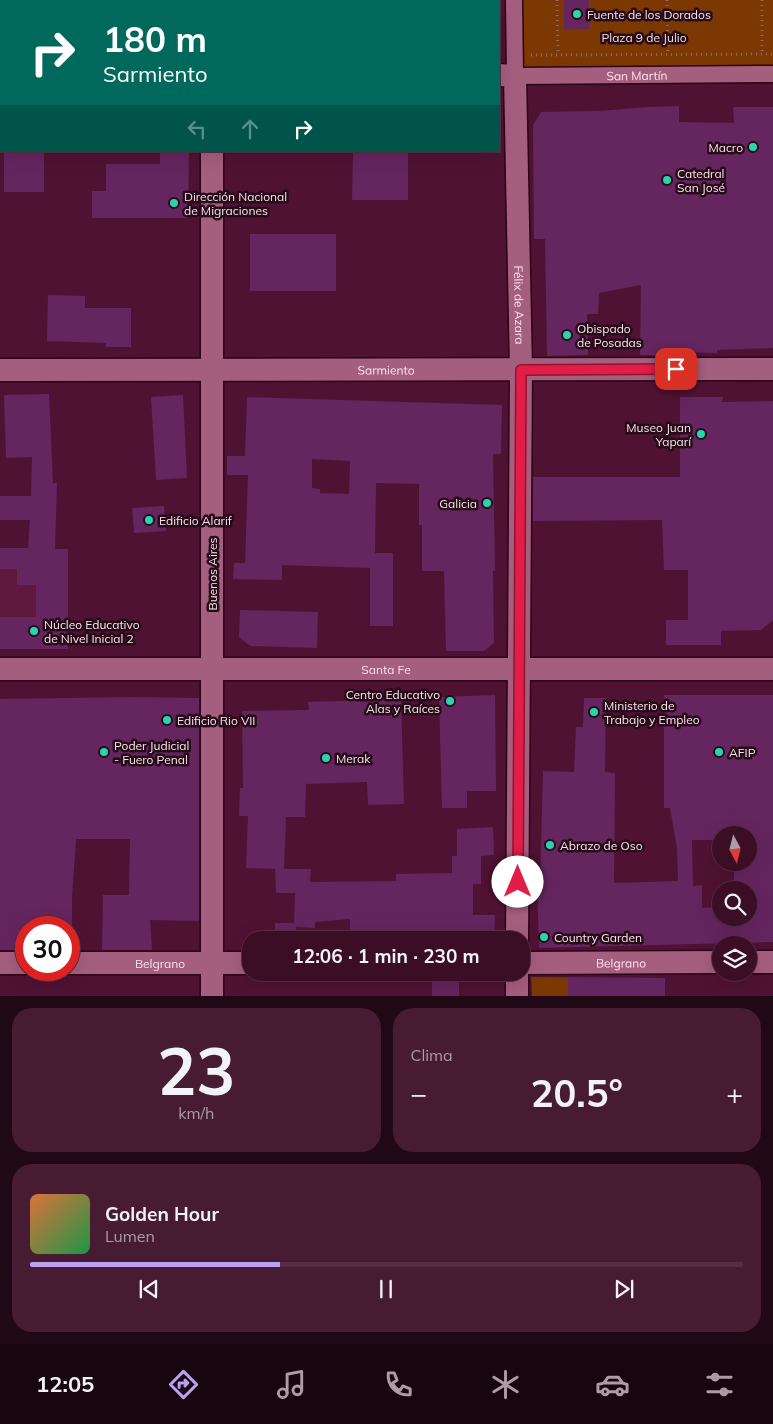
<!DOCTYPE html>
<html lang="es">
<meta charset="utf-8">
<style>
body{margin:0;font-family:Mulish,sans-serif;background:#471c32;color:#f1f3f6;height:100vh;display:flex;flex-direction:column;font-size:19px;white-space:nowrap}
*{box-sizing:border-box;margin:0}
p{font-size:16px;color:#ac9ca7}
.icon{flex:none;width:28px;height:28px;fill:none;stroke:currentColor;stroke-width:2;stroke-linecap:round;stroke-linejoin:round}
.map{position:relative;height:996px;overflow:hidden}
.sheet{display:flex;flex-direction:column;gap:12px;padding:12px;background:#210815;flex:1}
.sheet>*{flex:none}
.hud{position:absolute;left:0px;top:0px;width:500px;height:152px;box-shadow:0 5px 20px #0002,0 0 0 1px #552e43;background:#00695c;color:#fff;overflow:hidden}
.needle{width:32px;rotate:173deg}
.controls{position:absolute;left:712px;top:826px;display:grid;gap:10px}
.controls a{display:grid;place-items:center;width:45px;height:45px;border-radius:50%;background:#3c0e26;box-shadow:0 5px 20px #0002,0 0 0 1px #552e43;font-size:25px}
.speed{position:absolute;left:15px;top:916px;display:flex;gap:10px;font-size:25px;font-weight:700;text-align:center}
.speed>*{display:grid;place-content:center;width:65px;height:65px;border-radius:50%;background:#3c0e26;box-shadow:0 5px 20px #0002,0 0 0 1px #552e43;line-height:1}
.speed .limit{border:8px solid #d22;background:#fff;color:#111}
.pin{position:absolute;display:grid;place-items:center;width:42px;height:42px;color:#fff;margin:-21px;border-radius:10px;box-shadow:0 2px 8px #0006}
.me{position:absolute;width:55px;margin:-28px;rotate:0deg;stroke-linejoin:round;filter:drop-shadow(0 0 4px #0008)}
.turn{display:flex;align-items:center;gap:18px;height:105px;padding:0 20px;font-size:22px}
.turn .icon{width:65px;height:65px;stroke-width:2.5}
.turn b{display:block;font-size:35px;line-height:42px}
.lanes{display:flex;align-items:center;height:48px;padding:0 20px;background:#0003;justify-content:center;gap:25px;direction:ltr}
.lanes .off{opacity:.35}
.big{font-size:38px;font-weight:700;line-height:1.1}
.sheet .tile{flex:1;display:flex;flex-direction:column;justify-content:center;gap:8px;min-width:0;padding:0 18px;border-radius:20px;background:#471c32}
.sheet .dial{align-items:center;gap:0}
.dial b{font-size:65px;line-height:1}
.song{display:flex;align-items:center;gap:15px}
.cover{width:60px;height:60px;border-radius:8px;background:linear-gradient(135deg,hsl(20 70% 55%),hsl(140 70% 35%))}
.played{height:5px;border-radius:2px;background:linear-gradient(90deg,#bca0f2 35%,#552e43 35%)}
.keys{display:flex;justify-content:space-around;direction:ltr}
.heat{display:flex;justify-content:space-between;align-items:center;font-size:28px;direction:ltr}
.sheet .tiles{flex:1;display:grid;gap:12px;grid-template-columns:1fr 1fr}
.tile:last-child{grid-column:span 2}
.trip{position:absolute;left:242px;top:931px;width:288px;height:50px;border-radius:20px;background:#3c0e26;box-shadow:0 5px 20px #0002,0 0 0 1px #552e43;font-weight:700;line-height:50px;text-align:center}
.dock{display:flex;height:80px;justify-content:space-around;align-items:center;background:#18060f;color:#ac9ca7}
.dock .icon{width:35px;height:35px}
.dock .on{color:#bca0f2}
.dock b{font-size:22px;color:#f1f3f6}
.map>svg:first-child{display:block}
.built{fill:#5f193f}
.green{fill:#7b3800}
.building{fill:#65255f;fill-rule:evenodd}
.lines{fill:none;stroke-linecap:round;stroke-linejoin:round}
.pedestrian-casing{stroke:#2e011a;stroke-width:19}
.minor-casing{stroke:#2e011a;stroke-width:25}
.path{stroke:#93637b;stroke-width:3;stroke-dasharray:1 4;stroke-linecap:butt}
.pedestrian{stroke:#a55f7e;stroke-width:16}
.minor{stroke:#a55f7e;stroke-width:22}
.route-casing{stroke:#92132f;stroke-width:12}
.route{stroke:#e11d48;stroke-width:9}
.poi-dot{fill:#28d5ad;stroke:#260b19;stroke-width:2}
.labels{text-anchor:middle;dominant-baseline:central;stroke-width:5;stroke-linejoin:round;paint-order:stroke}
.poi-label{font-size:12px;fill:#fbe2ec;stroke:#260b19;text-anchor:start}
.park-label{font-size:12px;fill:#f4ded1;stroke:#260b19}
.street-label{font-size:12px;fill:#fbe2ec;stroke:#260b19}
</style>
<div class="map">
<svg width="773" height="997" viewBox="0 0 773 997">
<rect width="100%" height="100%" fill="#501233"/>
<!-- built -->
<g class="built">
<polygon points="0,0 199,0 199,1 1,1 1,68 0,68"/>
<polygon points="0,548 68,549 68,649 0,649"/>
</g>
<!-- green -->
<g class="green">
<polygon points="515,0 773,0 773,73 516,74"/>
<polygon points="531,977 665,978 665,996 532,996"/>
</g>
<!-- building -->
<g class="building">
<rect x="564" y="0" width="25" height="29"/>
<polygon points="679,106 679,122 734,123 733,107 773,107 773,348 717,350 717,353 669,352 669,356 640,355 641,285 599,293 598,314 587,314 588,355 547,356 545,239 534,239 533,125 541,112 598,111 649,107"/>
<rect x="4" y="151" width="40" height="41"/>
<polygon points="160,151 189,151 188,218 92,218 92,191 106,191 106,164 160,164"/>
<polygon points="353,151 408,151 408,200 352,200"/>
<rect x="250" y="234" width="86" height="57"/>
<polygon points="48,295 85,296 85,308 131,308 131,347 106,347 106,343 47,341"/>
<polygon points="49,394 53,483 57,483 55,549 68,549 68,649 0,649 0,617 36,617 36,585 17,585 17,569 0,569 0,548 28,548 30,520 0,520 0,496 31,496 32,457 6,458 4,395"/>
<polygon points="183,395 187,478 156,480 151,397"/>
<path d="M 247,397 L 502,405 L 501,454 L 493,454 L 495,571 L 493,571 L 494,643 L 484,651 L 446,651 L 444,571 L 422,571 L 422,525 L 419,525 L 419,484 L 376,483 L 375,553 L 393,553 L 393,626 L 370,626 L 370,568 L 282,565 L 282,580 L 233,579 L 234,563 L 245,563 L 248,475 L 227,475 L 227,456 L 245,456 ZM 312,459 L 350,461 L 349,494 L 320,493 L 320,489 L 312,488 Z"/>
<polygon points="680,397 723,397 722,402 773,401 773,620 761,630 721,631 721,645 666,645 666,620 688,620 688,570 664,570 662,520 533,521 533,477 680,477"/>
<polygon points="164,506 166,531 134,533 132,508"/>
<polygon points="240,610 318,612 317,648 250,646 239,637"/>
<polygon points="495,695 496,791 467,791 467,808 442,808 439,697"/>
<path d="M 664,695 L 773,695 L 773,942 L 539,948 L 537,885 L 540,885 L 543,771 L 574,772 L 576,727 L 583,727 L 584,698 L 606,698 L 605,772 L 615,773 L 614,883 L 678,881 L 677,848 L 670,808 L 664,808 ZM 721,835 L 749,835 L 749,862 L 734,862 L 734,890 L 749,890 L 749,918 L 721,918 L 721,907 L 702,908 L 702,885 L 693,886 L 692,840 L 721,840 Z"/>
<polygon points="132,697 199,698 199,921 150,920 152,950 102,950 103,895 129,895 130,839 76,839 72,898 72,928 26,928 26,950 0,950 0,699"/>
<polygon points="401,699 404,804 368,805 367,782 306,784 305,817 286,817 284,869 311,869 310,882 396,881 396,874 452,873 452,856 457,856 457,829 493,827 494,855 481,856 481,884 473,884 473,915 495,915 494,940 350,940 350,919 315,922 315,928 296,927 296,940 275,940 275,923 294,923 295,893 276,893 275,869 246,868 248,816 239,816 240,788 243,788 242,711 309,710 308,702"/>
<rect x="568" y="978" width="97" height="19"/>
<rect x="432" y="982" width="27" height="15"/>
</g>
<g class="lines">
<defs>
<g id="pedestrian">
<path id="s1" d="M 514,0 L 515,76 L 773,74"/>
</g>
<g id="minor">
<polyline points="212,1 212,0"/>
<path id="s2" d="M 499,75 L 515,76 L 521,370 L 517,940"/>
<polyline points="0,76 1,76"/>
<polyline points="212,151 212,997"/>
<path id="s3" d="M 0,370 L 773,369"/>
<path id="s4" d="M 0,669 L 773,669"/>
<polyline points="749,962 773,962"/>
<polyline points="0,963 26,963"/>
<path id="s5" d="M 69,963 L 251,963"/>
<path id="s6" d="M 521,963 L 721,962"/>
<polyline points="517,997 517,972"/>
</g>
</defs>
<!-- pedestrian casing -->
<use href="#pedestrian" class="pedestrian-casing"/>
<!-- minor casing -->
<use href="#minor" class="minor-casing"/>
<!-- path -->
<g class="path">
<polyline points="557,0 558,55"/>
<polyline points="667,0 668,55"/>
<polyline points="762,0 762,54"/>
<polyline points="531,55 773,54"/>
</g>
<!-- pedestrian -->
<use href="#pedestrian" class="pedestrian"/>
<!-- minor -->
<use href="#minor" class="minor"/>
</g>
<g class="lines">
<defs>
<polyline id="route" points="518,882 521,370 676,369"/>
</defs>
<!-- route casing -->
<use href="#route" class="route-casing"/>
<!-- route -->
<use href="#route" class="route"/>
</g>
<!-- markers -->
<g class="poi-dot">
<circle cx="577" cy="14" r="5"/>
<circle cx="753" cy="147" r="5"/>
<circle cx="667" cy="180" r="5"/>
<circle cx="174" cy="203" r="5"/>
<circle cx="567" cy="335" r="5"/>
<circle cx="701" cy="434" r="5"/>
<circle cx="487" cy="503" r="5"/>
<circle cx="149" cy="520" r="5"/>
<circle cx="34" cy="631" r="5"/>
<circle cx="450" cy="701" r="5"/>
<circle cx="594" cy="712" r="5"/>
<circle cx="167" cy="720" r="5"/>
<circle cx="104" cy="752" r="5"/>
<circle cx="719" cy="752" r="5"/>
<circle cx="326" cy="758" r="5"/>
<circle cx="550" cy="845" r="5"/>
<circle cx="544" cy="937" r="5"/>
</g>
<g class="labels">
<!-- poi labels -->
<g class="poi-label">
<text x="587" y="14">Fuente de los Dorados</text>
<text x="743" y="147" text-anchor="end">Macro</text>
<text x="677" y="173">Catedral<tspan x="677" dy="14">San José</tspan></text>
<text x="184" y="196">Dirección Nacional<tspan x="184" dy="14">de Migraciones</tspan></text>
<text x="577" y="328">Obispado<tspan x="577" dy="14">de Posadas</tspan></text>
<text x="691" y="427" text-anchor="end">Museo Juan<tspan x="691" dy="14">Yaparí</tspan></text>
<text x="477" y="503" text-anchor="end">Galicia</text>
<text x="159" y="520">Edificio Alarif</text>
<text x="44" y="624">Núcleo Educativo<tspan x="44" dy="14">de Nivel Inicial 2</tspan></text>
<text x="440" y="694" text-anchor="end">Centro Educativo<tspan x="440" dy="14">Alas y Raíces</tspan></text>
<text x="604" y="705">Ministerio de<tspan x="604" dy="14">Trabajo y Empleo</tspan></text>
<text x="177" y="720">Edificio Rio VII</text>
<text x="114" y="745">Poder Judicial<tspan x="114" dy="14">- Fuero Penal</tspan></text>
<text x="729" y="752">AFIP</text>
<text x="336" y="758">Merak</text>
<text x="560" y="845">Abrazo de Oso</text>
<text x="554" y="937">Country Garden</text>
</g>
<!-- park labels -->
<g class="park-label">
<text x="644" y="37">Plaza 9 de Julio</text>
</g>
<!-- street labels -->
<g class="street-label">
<text stroke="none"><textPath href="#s1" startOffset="198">San Martín</textPath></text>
<text stroke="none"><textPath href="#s2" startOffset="245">Félix de Azara</textPath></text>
<text stroke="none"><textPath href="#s3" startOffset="386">Sarmiento</textPath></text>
<text transform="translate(212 574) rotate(-90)">Buenos Aires</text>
<text stroke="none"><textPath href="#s4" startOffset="386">Santa Fe</textPath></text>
<text stroke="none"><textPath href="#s5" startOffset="91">Belgrano</textPath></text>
<text stroke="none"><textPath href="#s6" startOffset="100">Belgrano</textPath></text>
</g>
</g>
</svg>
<div class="controls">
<a><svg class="needle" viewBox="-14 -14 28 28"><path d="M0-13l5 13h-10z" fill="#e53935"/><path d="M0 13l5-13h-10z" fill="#ac9ca7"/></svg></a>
<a><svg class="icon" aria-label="search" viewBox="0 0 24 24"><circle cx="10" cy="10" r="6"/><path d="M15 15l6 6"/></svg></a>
<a><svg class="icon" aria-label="layers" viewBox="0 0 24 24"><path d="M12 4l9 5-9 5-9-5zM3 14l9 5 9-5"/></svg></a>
</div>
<div class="speed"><div class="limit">30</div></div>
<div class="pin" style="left:676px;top:369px;background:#d93025"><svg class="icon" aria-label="arrive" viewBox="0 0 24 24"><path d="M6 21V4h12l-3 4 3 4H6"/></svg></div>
<svg class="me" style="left:518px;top:882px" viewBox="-20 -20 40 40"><circle r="19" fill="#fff"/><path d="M0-13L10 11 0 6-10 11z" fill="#e11d48"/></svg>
<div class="trip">12:06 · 1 min · 230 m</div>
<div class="hud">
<div class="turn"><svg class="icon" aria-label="right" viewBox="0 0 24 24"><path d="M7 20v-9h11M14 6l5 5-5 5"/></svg><div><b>180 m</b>Sarmiento</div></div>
<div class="lanes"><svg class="icon off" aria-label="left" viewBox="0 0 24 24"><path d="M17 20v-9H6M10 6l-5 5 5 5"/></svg><svg class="icon off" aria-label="ahead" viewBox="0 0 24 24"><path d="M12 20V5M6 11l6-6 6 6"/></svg><svg class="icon" aria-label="right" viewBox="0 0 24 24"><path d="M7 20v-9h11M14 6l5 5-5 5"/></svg></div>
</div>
</div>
<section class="sheet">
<div class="tiles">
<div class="tile dial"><b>23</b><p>km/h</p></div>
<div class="tile"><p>Clima</p>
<div class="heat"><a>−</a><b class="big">20.5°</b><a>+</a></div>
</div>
<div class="tile">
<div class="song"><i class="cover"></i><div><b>Golden Hour</b><p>Lumen</p></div></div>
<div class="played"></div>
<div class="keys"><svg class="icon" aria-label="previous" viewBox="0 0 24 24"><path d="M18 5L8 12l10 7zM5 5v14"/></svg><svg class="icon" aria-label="pause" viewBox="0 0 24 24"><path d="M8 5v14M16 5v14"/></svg><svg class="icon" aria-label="next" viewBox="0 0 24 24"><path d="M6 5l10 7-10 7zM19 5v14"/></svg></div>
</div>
</div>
</section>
<nav class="dock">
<b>12:05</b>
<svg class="icon on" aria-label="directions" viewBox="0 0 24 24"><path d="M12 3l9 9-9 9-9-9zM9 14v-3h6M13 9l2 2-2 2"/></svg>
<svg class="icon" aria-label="music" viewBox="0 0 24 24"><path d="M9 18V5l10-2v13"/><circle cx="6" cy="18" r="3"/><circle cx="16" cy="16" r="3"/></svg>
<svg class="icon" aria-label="phone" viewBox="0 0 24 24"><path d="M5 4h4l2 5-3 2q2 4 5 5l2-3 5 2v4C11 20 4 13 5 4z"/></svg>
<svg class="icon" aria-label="climate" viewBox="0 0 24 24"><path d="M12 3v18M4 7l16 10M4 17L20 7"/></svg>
<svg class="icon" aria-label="car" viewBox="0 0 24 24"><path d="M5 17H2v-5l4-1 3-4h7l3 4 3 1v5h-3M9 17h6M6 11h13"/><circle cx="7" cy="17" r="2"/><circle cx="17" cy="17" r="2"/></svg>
<svg class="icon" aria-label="filters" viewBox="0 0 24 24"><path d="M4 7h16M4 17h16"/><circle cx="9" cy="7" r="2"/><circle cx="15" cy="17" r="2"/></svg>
</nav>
